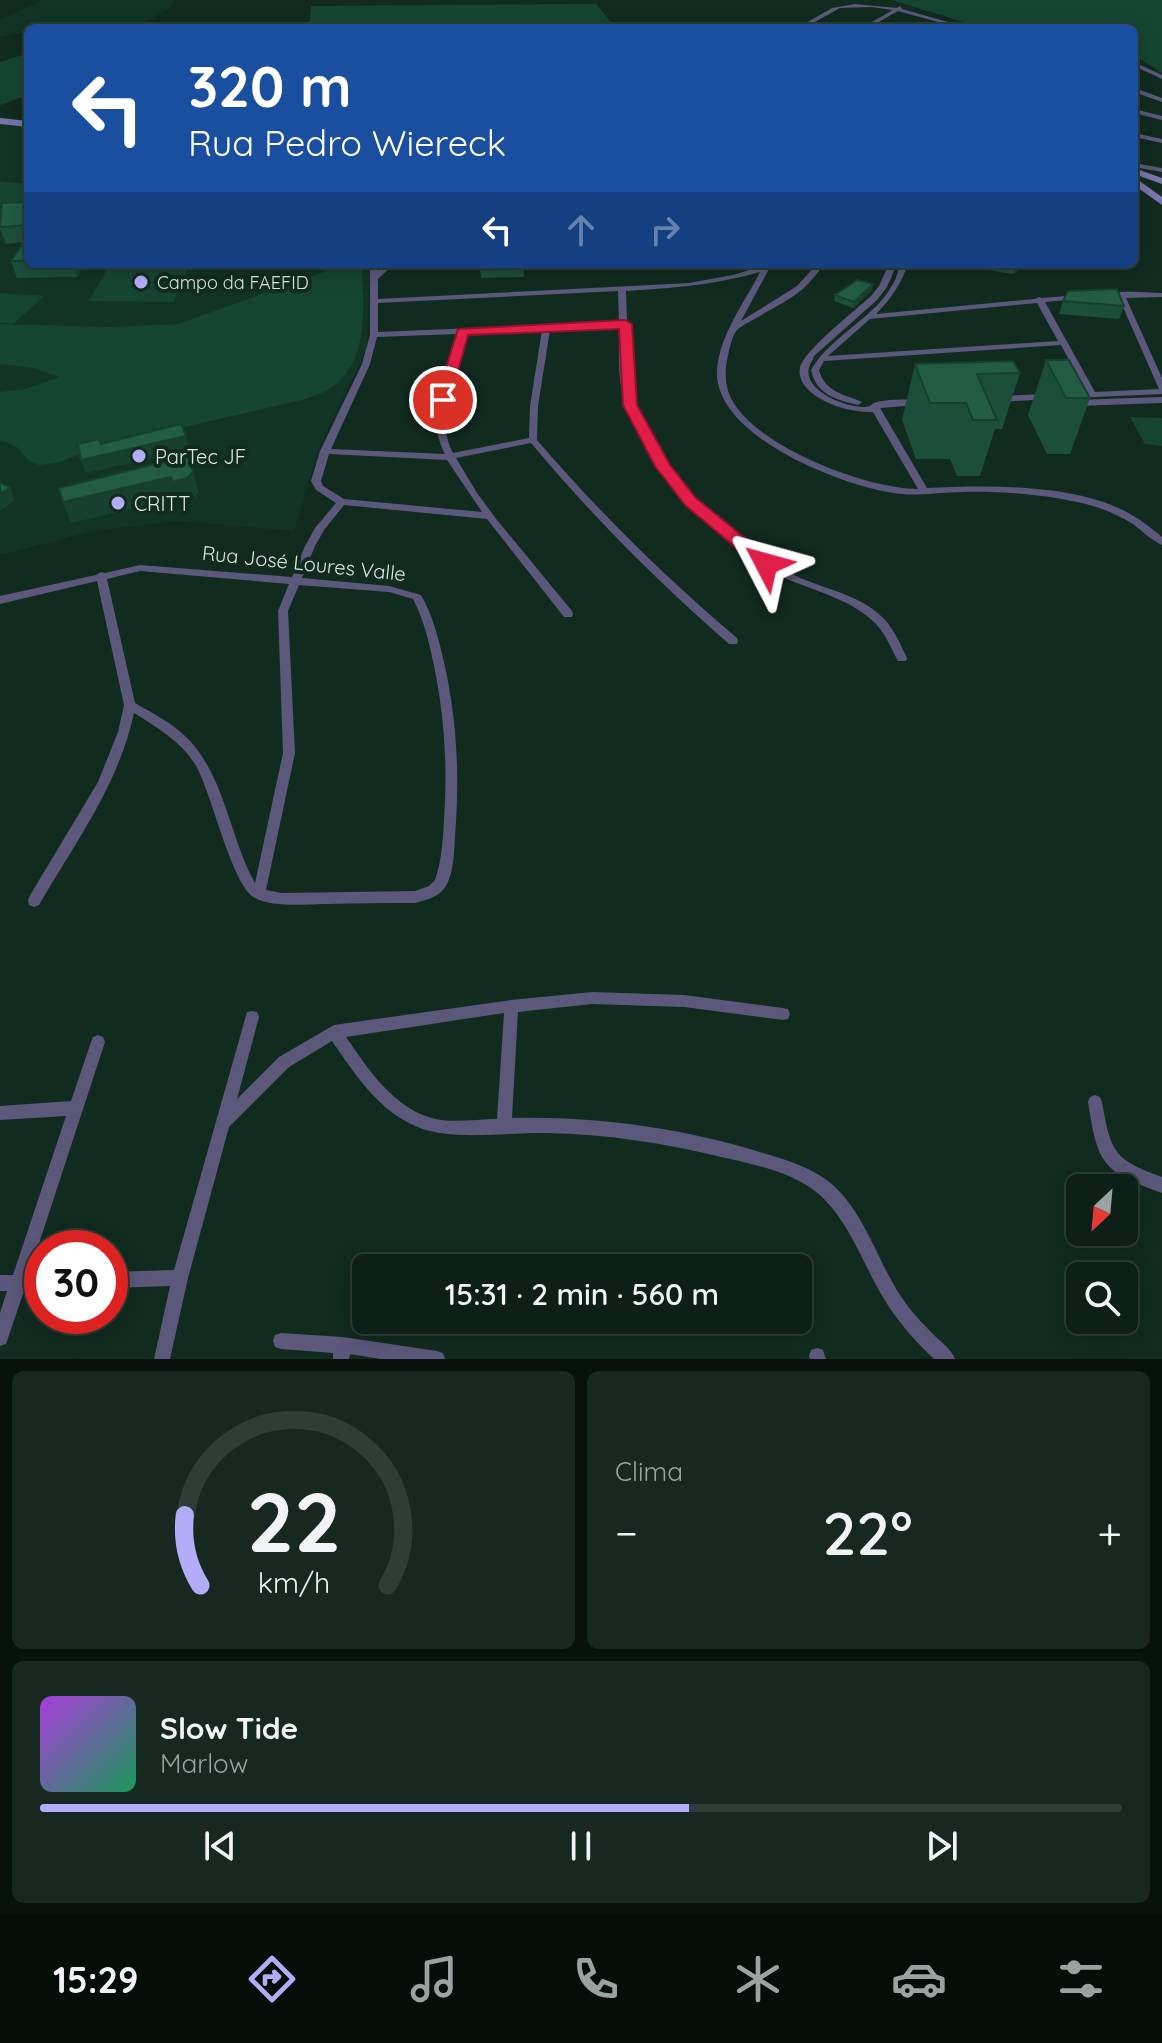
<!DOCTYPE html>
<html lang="pt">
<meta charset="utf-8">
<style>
body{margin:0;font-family:Quicksand,sans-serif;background:#162820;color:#f1f3f6;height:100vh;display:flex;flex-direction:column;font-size:30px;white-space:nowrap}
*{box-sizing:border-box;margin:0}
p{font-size:26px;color:#9aa3a1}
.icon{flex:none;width:44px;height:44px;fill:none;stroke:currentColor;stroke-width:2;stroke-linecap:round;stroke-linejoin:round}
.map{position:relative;height:1359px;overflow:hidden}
.drawer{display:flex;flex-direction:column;gap:12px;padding:12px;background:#07120d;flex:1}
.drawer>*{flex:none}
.banner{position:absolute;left:24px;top:24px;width:1114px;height:244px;border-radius:12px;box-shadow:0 4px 20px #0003,0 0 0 2px #2d3e36;background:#1a4fa0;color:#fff;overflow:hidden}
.needle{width:52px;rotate:206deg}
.fabs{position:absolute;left:1066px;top:1174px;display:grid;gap:16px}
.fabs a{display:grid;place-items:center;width:72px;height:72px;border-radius:12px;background:#0d2017;box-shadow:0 4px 20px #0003,0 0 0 2px #2d3e36;font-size:40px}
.speed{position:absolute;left:24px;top:1230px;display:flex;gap:16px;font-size:40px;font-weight:700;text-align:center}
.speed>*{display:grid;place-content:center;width:104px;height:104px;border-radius:50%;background:#0d2017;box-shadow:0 4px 20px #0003,0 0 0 2px #2d3e36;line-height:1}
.speed .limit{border:12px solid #d22;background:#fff;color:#111}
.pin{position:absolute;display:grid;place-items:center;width:68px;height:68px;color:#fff;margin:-34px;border:4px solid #fff;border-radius:50%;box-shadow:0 2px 8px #0007}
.me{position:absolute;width:88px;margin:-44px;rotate:309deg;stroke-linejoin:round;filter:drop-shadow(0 0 6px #0008)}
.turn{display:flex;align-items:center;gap:28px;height:168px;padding:0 32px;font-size:36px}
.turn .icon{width:104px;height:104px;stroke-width:2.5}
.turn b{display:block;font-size:56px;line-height:68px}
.lanes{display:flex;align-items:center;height:76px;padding:0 32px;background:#0003;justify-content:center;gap:40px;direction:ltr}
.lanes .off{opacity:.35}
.big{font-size:60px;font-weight:600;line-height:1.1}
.drawer .tile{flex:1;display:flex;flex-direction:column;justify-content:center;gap:12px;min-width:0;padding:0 28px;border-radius:12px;background:#162820}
.drawer .dial{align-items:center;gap:0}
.dial svg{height:208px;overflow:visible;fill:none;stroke:#2d3e36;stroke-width:7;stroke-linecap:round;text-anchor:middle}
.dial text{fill:#f1f3f6;stroke:none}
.song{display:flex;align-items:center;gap:24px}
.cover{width:96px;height:96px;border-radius:12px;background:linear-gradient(135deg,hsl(280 70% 55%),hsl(150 70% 35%))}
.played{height:8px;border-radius:4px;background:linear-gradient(90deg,#b3adf9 60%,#2d3e36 60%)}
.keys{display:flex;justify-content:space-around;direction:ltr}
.heat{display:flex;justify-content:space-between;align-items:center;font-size:44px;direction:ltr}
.drawer .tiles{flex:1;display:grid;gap:12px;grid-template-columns:1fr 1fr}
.tile:last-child{grid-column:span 2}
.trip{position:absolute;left:352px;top:1254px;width:460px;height:80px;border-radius:12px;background:#0d2017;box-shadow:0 4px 20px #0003,0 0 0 2px #2d3e36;font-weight:600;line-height:80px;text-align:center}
.tabs{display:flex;height:128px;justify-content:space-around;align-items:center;background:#050d09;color:#9aa3a1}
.tabs .icon{width:56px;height:56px}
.tabs .current{color:#b3adf9}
.tabs b{font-size:36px;color:#f1f3f6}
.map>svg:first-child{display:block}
.built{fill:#113425}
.green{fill:#154531}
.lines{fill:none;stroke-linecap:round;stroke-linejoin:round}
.street{fill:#5b587b;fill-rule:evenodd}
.secondary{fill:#7974ab;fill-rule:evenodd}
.wall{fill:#1c4f3a}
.shaded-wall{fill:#17402f}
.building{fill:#215c43;stroke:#17402f;stroke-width:2}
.route{fill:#e11d48;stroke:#92132f;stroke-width:2}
.poi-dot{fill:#b3adf9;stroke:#112b1f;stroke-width:3}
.labels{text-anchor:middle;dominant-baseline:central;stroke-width:8;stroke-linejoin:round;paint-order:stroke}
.far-poi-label{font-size:18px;fill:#d9e8e0;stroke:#112b1f;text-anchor:start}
.poi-label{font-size:20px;fill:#d9e8e0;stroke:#112b1f;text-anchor:start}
.street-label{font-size:20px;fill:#d9e8e0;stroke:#112b1f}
</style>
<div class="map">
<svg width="1162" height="1359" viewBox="0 0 1162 1359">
<rect width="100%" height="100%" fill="#112b1f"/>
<!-- built -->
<g class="built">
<polygon points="43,0 174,0 171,7 136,28 28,28 28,32 0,37 0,20"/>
<polygon points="0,123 28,126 28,264 370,264 367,348 318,450 294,531 177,521 94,531 0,555"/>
</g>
<!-- green -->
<g class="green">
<polygon points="892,0 1162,0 1162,73 1134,55 1134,28 983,28"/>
<polygon points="596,4 616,28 309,28 311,6"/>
<polygon points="28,53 28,95 0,105 0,62"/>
<polygon points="0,182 28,183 28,210 0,213"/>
<polygon points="110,264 190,264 173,302 89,301"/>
<path d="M 346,264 L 361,264 C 364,302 369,359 335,385 C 327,392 315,395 306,399 L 99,447 L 57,463 L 39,465 L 29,461 L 17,447 L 0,440 L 0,392 L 26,389 L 59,377 L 34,368 L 0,364 L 0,324 L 108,327 L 178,324 Z"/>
<polygon points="0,293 44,296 13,324 0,323"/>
<polygon points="1130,417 1162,418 1162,446 1145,444"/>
</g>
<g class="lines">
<!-- street -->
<g class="street">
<polygon points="855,4 897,8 900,6 902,9 969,28 960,28 898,11 868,28 861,28 893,10 871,7 840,8 804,28 797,28 832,8"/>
<polygon points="1134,62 1162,75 1162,79 1134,66"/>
<polygon points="1134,88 1162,98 1162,102 1134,92"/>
<polygon points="1134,109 1162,116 1162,120 1134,113"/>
<polygon points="1134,133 1162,139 1162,143 1134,137"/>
<polygon points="1134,163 1162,168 1162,172 1134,167"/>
<path d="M 370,264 L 378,264 L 378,271 L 386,264 L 394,264 L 378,279 L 378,299 L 689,283 L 733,275 L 762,266 L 761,264 L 782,264 L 769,269 L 741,321 L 797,286 L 817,264 L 825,264 C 818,272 812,280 805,287 C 793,298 777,306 763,314 C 756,319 743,324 737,330 C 731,337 729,352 727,360 C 725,371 725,385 730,396 C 752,446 867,489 918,489 L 873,412 C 856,413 834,407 819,398 C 809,392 797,381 800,368 C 804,350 856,310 871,296 L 879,286 L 889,264 L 897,264 L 887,287 L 877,300 L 814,356 C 813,360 810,363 809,368 C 803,391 847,408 865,407 C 874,406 868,405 877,402 C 887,399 910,399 921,400 L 922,402 L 918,405 L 880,408 L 927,488 C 984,485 1062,484 1116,507 C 1133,514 1148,525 1162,537 L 1162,545 C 1151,540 1142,531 1133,524 C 1115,513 1097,506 1077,502 C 1039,494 1000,491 962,492 C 942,492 922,496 902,494 C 847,489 714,437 717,371 C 719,335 745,302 760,272 C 714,285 674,288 626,291 L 627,322 L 629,324 L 627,326 C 627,352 626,380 634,405 C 658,474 729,543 794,575 C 825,590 862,594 886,621 C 895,632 901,645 907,658 L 906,661 L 898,661 C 891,648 886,635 876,624 C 848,595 802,589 768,570 C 710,536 648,469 626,406 C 617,381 619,353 619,327 L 550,330 L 538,406 L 537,440 C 599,512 665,577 737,638 L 738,641 L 737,644 L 729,644 C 658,582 592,516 531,443 L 456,458 L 477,493 L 497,520 L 572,611 L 573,614 L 572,617 L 564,617 L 487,519 L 344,505 L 324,530 L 315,546 L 302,578 L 389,586 L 421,595 C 432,614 438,636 443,658 C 457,717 460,776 455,836 C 454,853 454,877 443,890 C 436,898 425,900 415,903 C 386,903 357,903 328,904 C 307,904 274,908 255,898 C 231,885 212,792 195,764 C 180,741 157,727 134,713 C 119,784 75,843 39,905 L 34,907 L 29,905 L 28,901 L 29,897 L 98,782 L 118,732 L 124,705 L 97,581 L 0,604 L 0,596 L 96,575 L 101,572 L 105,573 L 140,565 L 292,577 L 305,546 L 315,528 L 336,503 L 316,490 L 311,481 L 320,451 L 362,364 L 370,335 ZM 618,291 L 619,322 L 378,332 L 378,303 ZM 542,330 L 530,406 L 529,438 L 453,453 C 433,414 454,372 466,333 ZM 457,334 C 446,373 424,414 445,454 L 331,449 L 370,364 L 377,337 ZM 329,454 L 447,460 L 482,512 L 344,499 L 323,486 L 321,481 ZM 140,571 L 289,584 L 278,611 L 283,753 L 255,883 C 230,838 226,782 191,742 C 176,725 154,714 135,703 L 107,579 ZM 299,585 L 389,592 L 413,599 C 422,616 427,634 431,652 C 444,709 448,761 444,819 C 443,839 442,860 435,880 L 429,886 L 415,891 L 282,893 L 266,890 L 295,753 L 288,611 Z"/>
<path d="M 900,264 L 908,264 C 901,284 891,299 876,314 L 1035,299 L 1039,297 L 1042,298 L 1080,295 L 1080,299 L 1077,299 L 1045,302 L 1095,392 L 1159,389 L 1119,298 L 1107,298 L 1103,296 C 1119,289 1144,293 1162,293 L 1162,297 L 1126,298 L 1162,378 L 1162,394 L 1072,398 L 1072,394 L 1087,393 L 1061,345 L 824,361 L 819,370 C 825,393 845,394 862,402 L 858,405 C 836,400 816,394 811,370 C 832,334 876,318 894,282 C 897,277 898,270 900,264 ZM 1037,303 L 1058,341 L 828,356 L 870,319 Z"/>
<polygon points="1046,394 1050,397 1049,399 999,402 995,399 999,396"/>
<polygon points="1162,397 1162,403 1077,406 1073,403 1077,400"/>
<path d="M 592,992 L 684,995 L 783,1008 L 788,1009 L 790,1014 L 788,1019 L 783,1020 L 684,1007 L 592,1004 L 518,1012 L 512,1118 C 596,1116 683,1128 763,1153 C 787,1160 816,1169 834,1186 C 865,1215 878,1261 900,1295 C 909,1309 920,1321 931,1332 C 939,1341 951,1348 955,1359 L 934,1359 C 915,1341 898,1322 884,1299 C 860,1260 845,1205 801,1182 C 777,1169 748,1163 721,1157 C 664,1143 605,1134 547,1133 C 508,1132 450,1142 415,1126 C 377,1109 355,1074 332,1041 L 289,1067 L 229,1127 L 188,1278 L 170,1359 L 154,1359 L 170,1286 L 110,1288 L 110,1272 L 174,1270 L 247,1012 L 252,1011 L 257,1012 L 259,1017 L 237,1099 L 279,1057 L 334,1025 L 511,1000 ZM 504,1013 L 497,1119 C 478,1119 454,1123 435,1119 C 394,1109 368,1069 346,1037 Z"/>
<polygon points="98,1035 103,1037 105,1042 29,1274 42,1274 42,1290 24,1291 6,1344 0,1346 0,1313 7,1291 0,1291 0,1275 13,1275 66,1116 0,1120 0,1106 71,1101 91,1042 93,1037"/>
<path d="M 1095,1095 L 1100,1097 L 1102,1102 C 1111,1152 1113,1159 1162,1177 L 1162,1193 C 1102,1171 1098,1165 1088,1102 L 1090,1097 Z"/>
<polygon points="281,1333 343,1337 437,1351 443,1353 445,1359 381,1359 350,1354 349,1359 333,1359 333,1353 281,1349 275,1347 273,1341 275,1335"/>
<polygon points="817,1348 823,1350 826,1359 810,1359 809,1356 811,1350"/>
</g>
<!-- secondary -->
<g class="secondary">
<polygon points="0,118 28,121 28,127 0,124"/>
<polygon points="1134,168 1162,178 1162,184 1134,174"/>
<polygon points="1134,177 1162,197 1162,205 1134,185"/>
</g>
</g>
<!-- wall -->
<g class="wall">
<polygon points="28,202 28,264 84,264 77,277 17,278 11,261 23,242 6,244 0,229 0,221"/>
<polygon points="480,264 523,264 524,277 481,278"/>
<polygon points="964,264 1029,264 1013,274 970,267"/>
<polygon points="873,284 871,291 853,308 834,301 835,295"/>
<polygon points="1063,301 1124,306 1119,319 1059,314"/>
<polygon points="1046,360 1090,398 1070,454 1047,454 1028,415"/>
<polygon points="915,364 1020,373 1002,429 995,429 980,476 957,476 950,459 916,459 902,420"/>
</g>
<!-- shaded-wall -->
<g class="shaded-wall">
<polygon points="73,264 84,264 77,277"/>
<polygon points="1016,264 1029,264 1013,274"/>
<polygon points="873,284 871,291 853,308 854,302"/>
<polygon points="186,436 189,450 86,473 81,460"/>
<polygon points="193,472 199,492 193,499 179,502 173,482"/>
<polygon points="171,477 178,498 71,523 63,502"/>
<polygon points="10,487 15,500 0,511 0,494"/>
</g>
<!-- building -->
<g class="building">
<polygon points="28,202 28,225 0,227 2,203"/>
<polygon points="28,235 28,261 11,261"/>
<polygon points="480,264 523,264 523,269 481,270"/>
<polygon points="857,280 873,284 854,302 835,295"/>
<polygon points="1117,289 1124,306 1063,301 1068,291"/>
<polygon points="1046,360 1069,360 1090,398 1066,398"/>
<polygon points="1013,361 1020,373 977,374 997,420 973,420 966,403 930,403 915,364"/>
<polygon points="181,424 186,436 81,460 78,444 99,439 101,444"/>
<polygon points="177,454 188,457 193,472 187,478 173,482 171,477 63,502 59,488 167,461 165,457"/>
<polygon points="0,483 10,487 0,494"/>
</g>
<!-- route -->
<polygon class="route" points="625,320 632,324 637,405 670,465 696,498 772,560 774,564 772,568 760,568 685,505 655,466 623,405 619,329 468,335 450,400 443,404 436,400 458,329"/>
<!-- markers -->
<g class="poi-dot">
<circle cx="141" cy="282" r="8"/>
<circle cx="139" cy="456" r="8"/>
<circle cx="118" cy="503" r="8"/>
</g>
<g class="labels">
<!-- far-poi labels -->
<g class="far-poi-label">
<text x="157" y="282">Campo da FAEFID</text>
</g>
<!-- poi labels -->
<g class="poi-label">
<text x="155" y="456">ParTec JF</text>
<text x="134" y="503">CRITT</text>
</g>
<!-- street labels -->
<g class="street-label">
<text transform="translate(304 563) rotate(6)">Rua José Loures Valle</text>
</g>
</g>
</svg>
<div class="fabs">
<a><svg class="needle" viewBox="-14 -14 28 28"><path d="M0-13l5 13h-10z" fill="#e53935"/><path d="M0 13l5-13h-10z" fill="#9aa3a1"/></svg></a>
<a><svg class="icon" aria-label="search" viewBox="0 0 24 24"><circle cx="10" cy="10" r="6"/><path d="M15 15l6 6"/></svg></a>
</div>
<div class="speed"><div class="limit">30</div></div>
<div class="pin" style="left:443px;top:400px;background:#d93025"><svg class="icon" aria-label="arrive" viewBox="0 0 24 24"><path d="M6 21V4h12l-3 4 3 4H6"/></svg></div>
<svg class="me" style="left:766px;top:564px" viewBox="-20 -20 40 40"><path d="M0-17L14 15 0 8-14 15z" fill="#e11d48" stroke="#fff" stroke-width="4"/></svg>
<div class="trip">15:31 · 2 min · 560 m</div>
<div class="banner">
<div class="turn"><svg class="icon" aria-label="left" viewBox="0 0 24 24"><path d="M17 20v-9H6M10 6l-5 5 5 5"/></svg><div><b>320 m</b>Rua Pedro Wiereck</div></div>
<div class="lanes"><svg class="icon" aria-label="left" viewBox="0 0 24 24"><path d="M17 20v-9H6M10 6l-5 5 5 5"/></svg><svg class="icon off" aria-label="ahead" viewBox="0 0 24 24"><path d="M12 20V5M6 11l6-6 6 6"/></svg><svg class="icon off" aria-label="right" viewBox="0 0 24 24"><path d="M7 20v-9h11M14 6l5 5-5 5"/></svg></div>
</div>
</div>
<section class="drawer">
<div class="tiles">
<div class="tile dial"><svg viewBox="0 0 100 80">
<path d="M14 69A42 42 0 1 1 86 69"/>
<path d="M14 69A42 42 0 0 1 8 42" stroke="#b3adf9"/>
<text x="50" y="56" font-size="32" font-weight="700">22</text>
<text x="50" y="72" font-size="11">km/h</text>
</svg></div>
<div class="tile"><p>Clima</p>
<div class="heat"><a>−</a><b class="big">22°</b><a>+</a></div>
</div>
<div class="tile">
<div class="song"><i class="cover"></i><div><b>Slow Tide</b><p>Marlow</p></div></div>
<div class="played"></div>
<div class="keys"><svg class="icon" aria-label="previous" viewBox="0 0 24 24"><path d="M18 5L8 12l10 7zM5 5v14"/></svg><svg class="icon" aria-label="pause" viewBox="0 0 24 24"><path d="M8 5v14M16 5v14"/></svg><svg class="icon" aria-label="next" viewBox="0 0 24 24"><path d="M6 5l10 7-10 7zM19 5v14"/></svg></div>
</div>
</div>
</section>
<nav class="tabs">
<b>15:29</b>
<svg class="icon current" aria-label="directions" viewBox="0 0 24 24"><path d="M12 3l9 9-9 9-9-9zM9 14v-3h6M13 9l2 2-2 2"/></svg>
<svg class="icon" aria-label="music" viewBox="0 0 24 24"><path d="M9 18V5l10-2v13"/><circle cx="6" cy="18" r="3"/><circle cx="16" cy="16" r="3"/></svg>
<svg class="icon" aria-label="phone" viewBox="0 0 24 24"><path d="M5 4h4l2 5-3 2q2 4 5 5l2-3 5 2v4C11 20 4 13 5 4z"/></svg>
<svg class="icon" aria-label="climate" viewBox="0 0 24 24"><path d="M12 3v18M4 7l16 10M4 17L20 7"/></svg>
<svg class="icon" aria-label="car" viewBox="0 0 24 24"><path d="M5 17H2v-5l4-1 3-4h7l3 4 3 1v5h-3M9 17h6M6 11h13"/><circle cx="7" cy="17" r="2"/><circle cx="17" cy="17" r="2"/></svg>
<svg class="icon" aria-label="filters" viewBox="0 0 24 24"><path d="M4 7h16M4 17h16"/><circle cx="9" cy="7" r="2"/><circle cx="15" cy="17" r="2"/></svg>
</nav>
